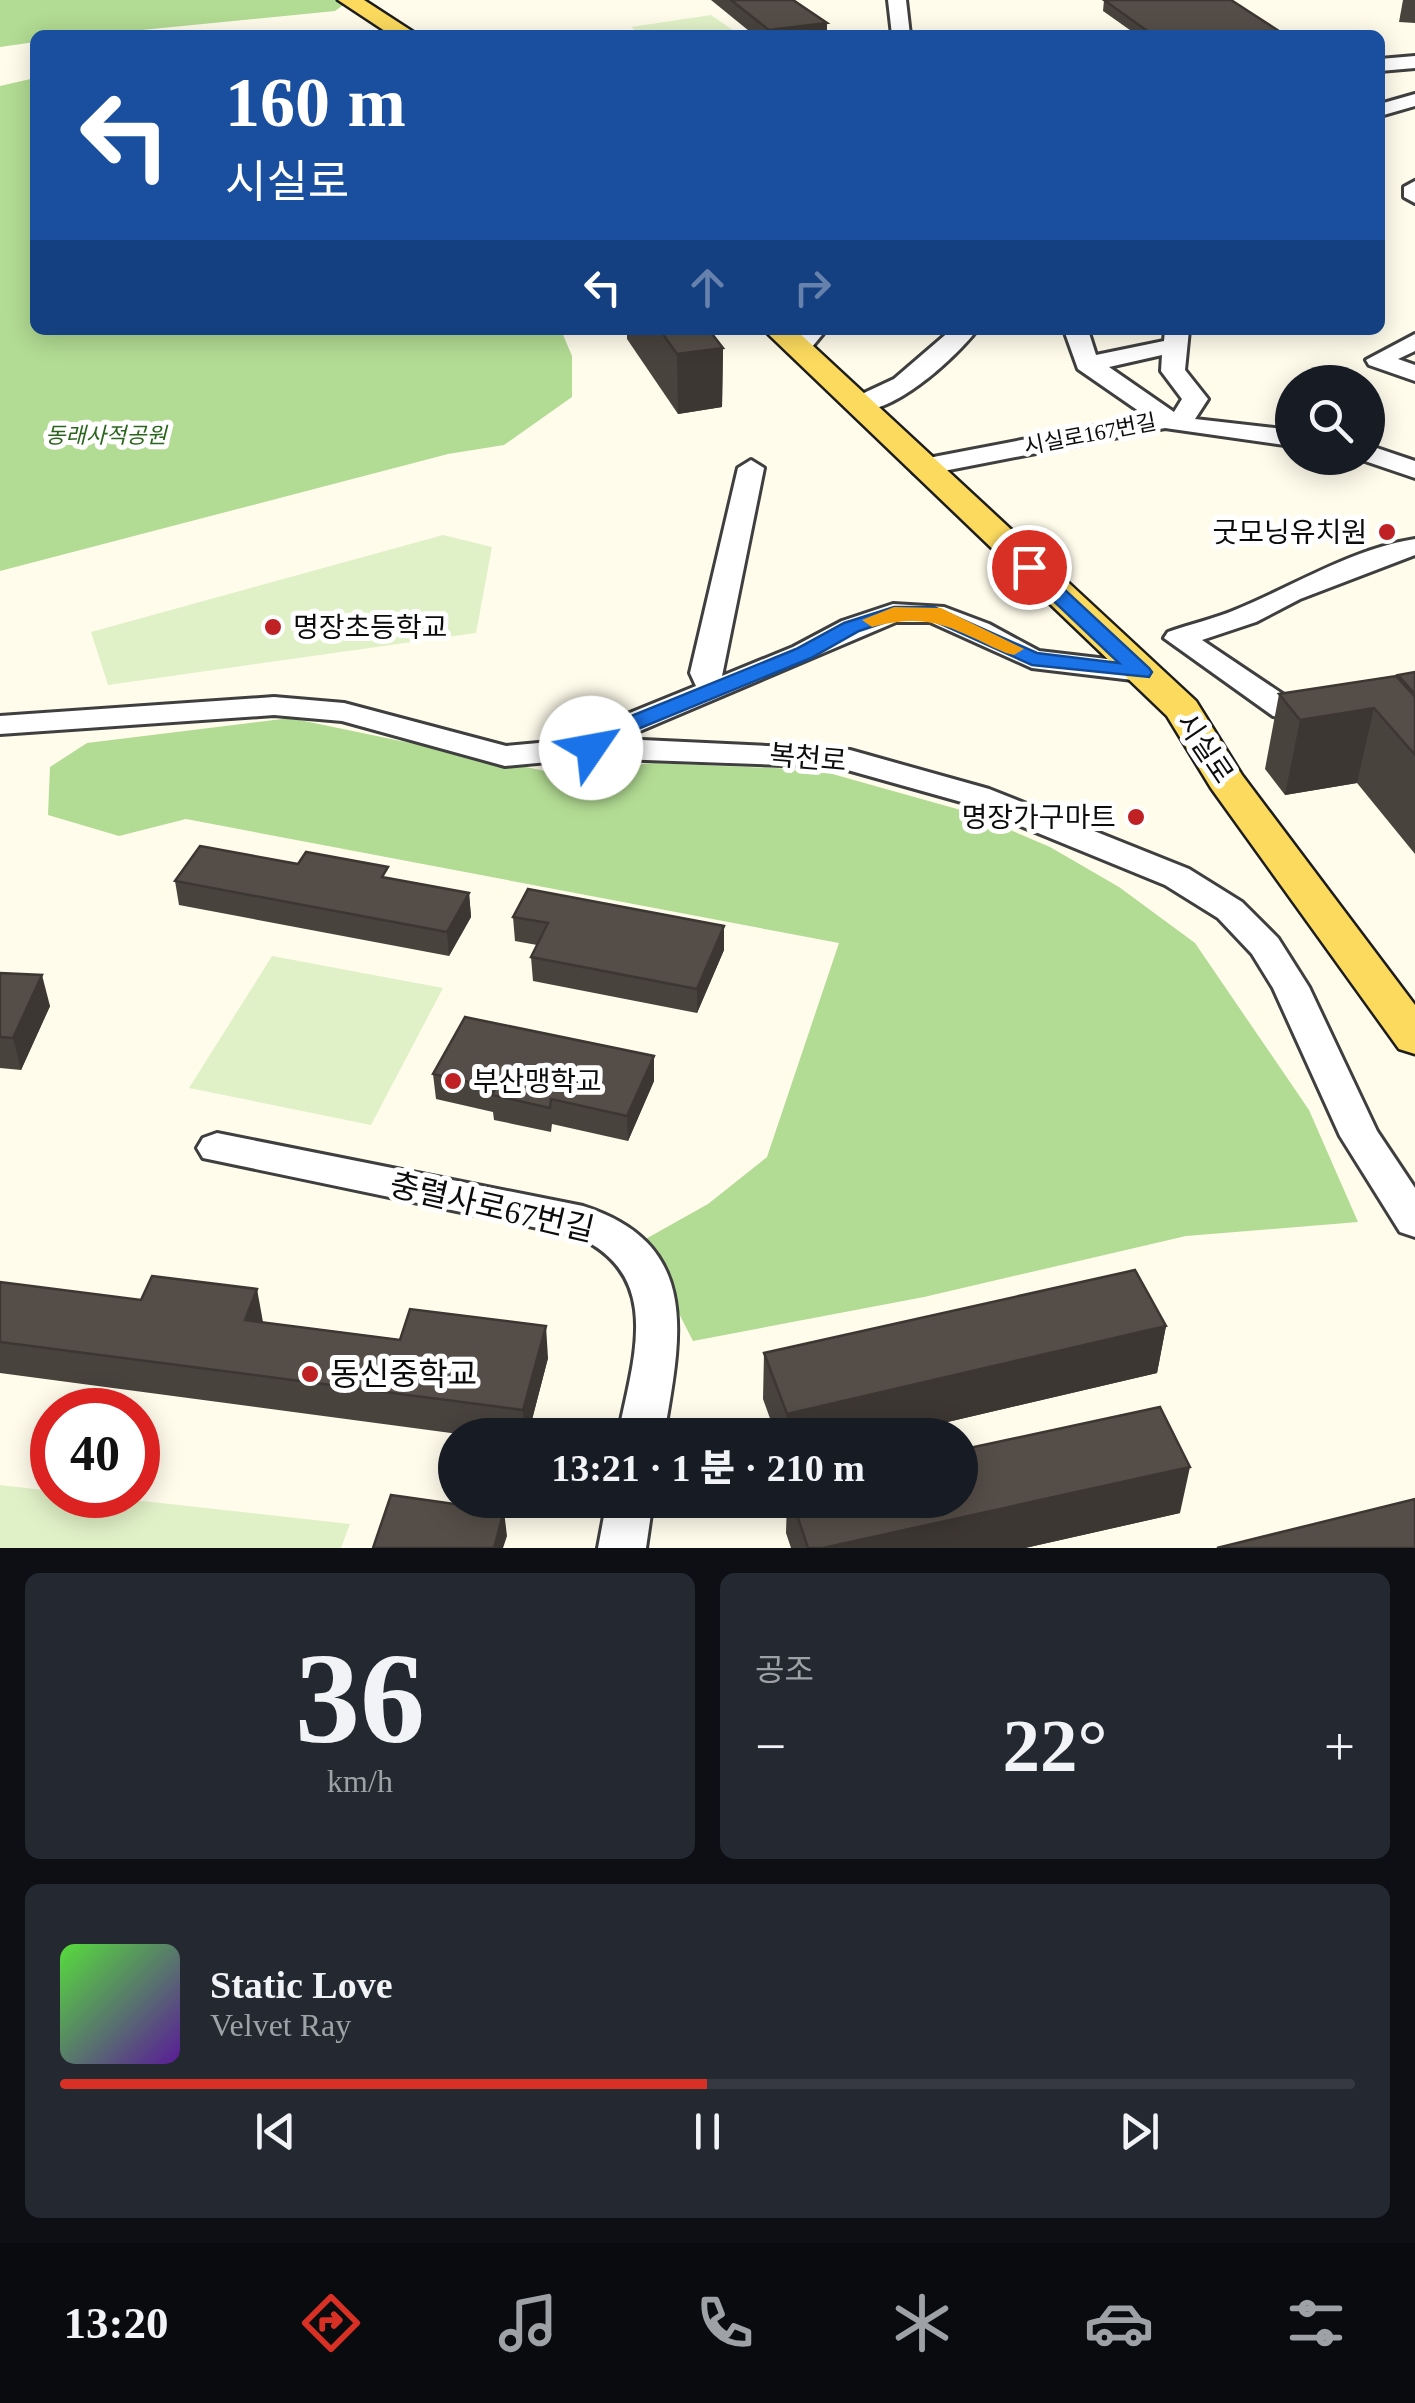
<!DOCTYPE html>
<html lang="ko">
<meta charset="utf-8">
<style>
body{margin:0;font-family:"Times New Roman","Noto Sans KR",serif;background:#242831;color:#f1f3f6;height:100vh;display:flex;flex-direction:column;font-size:38px;white-space:nowrap}
*{box-sizing:border-box;margin:0}
p{font-size:32px;color:#9ea1a6}
.icon{flex:none;width:55px;height:55px;fill:none;stroke:currentColor;stroke-width:2;stroke-linecap:round;stroke-linejoin:round}
.map{position:relative;height:1548px;overflow:hidden}
.details{display:flex;flex-direction:column;gap:25px;padding:25px;background:#0d0f14;flex:1}
.details>*{flex:none}
.guide{position:absolute;left:30px;top:30px;width:1355px;height:305px;border-radius:15px;box-shadow:0 5px 25px #0003;background:#1a4fa0;color:#fff;overflow:hidden}
.fabs{position:absolute;left:1275px;top:365px;display:grid;gap:20px}
.fabs a{display:grid;place-items:center;width:110px;height:110px;border-radius:50%;background:#171b24;box-shadow:0 5px 25px #0003;font-size:50px}
.speed{position:absolute;left:30px;top:1388px;display:flex;gap:20px;font-size:50px;font-weight:700;text-align:center}
.speed>*{display:grid;place-content:center;width:130px;height:130px;border-radius:50%;background:#171b24;box-shadow:0 5px 25px #0003;line-height:1}
.speed .limit{border:15px solid #d22;background:#fff;color:#111}
.pin{position:absolute;display:grid;place-items:center;width:85px;height:85px;color:#fff;margin:-42px;border:5px solid #fff;border-radius:50%;box-shadow:0 2px 10px #0007}
.me{position:absolute;width:110px;margin:-55px;rotate:57deg;stroke-linejoin:round;filter:drop-shadow(0 0 8px #0008)}
.turn{display:flex;align-items:center;gap:35px;height:210px;padding:0 30px;font-size:45px}
.turn .icon{width:130px;height:130px;stroke-width:2.5}
.turn b{display:block;font-size:70px;line-height:85px}
.lanes{display:flex;align-items:center;height:95px;padding:0 30px;background:#0003;justify-content:center;gap:50px;direction:ltr}
.lanes .off{opacity:.35}
.big{font-size:75px;font-weight:800;line-height:1.1}
.details .widget{flex:1;display:flex;flex-direction:column;justify-content:center;gap:15px;min-width:0;padding:0 35px;border-radius:15px;background:#242831}
.details .dial{align-items:center;gap:0}
.dial b{font-size:130px;line-height:1}
.song{display:flex;align-items:center;gap:30px}
.cover{width:120px;height:120px;border-radius:15px;background:linear-gradient(135deg,hsl(110 70% 55%),hsl(270 70% 35%))}
.played{height:10px;border-radius:5px;background:linear-gradient(90deg,#d93025 50%,#363941 50%)}
.keys{display:flex;justify-content:space-around;direction:ltr}
.heat{display:flex;justify-content:space-between;align-items:center;font-size:55px;direction:ltr}
.details .tiles{flex:1;display:grid;gap:25px;grid-template-columns:1fr 1fr}
.widget:last-child{grid-column:span 2}
.trip{position:absolute;left:438px;top:1418px;width:540px;height:100px;border-radius:50px;background:#171b24;box-shadow:0 5px 25px #0003;font-weight:800;line-height:100px;text-align:center}
.menu{display:flex;height:160px;justify-content:space-around;align-items:center;background:#090b0e;color:#9ea1a6}
.menu .icon{width:70px;height:70px}
.menu .on{color:#d93025}
.menu b{font-size:45px;color:#f1f3f6}
.map>svg:first-child{display:block}
.forest{fill:#b2db93}
.pitch{fill:#e1f1c7}
.lines{fill:none;stroke-linecap:round;stroke-linejoin:round}
.minor-casing{stroke:#3f3f3f;stroke-width:6}
.major-casing{stroke:#1d1d1d;stroke-width:5}
.minor{fill:#fff;fill-rule:evenodd}
.major{fill:#fcda5e;fill-rule:evenodd}
.wall{fill:#49433e}
.shaded-wall{fill:#3c3732}
.building{fill:#554e48;stroke:#3c3732;stroke-width:2.5}
.route{fill:#1a73e8;stroke:#114b97;stroke-width:2.5}
.slow{fill:#f59e0b}
.poi-dot{fill:#c02124;stroke:#fff;stroke-width:4}
.labels{text-anchor:middle;dominant-baseline:central;stroke-width:10;stroke-linejoin:round;paint-order:stroke}
.far-street-label{font-size:22px;fill:#0c0c0c;stroke:#fff}
.far-park-label{font-size:22px;font-style:italic;fill:#29661b;stroke:#fff}
.poi-label{font-size:28px;fill:#0c0c0c;stroke:#fff;text-anchor:end}
.street-label{font-size:28px;fill:#0c0c0c;stroke:#fff}
.near-street-label{font-size:32px;fill:#0c0c0c;stroke:#fff}
.near-poi-label{font-size:32px;fill:#0c0c0c;stroke:#fff;text-anchor:start}
</style>
<div class="map">
<svg width="1415" height="1548" viewBox="0 0 1415 1548">
<rect width="100%" height="100%" fill="#fffcec"/>
<!-- forest -->
<g class="forest">
<polygon points="0,0 341,0 346,3 335,11 91,35 35,35 35,42 0,47"/>
<polygon points="35,78 35,330 561,330 572,356 572,397 504,445 448,454 0,571 0,86"/>
<polygon points="290,718 550,772 654,763 818,770 968,812 1050,847 1119,887 1195,943 1309,1110 1358,1222 1186,1236 924,1297 693,1341 642,1241 708,1204 767,1157 839,943 186,819 119,836 48,815 50,767 87,743"/>
</g>
<!-- pitch -->
<g class="pitch">
<polygon points="711,15 740,35 641,35 631,27"/>
<polygon points="443,535 492,547 476,633 108,685 91,632"/>
<polygon points="272,956 443,988 371,1125 189,1088"/>
<polygon points="0,1485 52,1491 52,1495 88,1495 350,1524 341,1548 0,1548"/>
</g>
<g class="lines">
<defs>
<g id="minor">
<polygon points="888,0 906,0 910,35 892,35"/>
<polygon points="1415,56 1415,68 1380,71 1380,59"/>
<polygon points="1415,94 1415,106 1380,116 1380,104"/>
<polygon points="1415,181 1415,203 1404,197 1404,187"/>
<polygon points="801,330 826,330 807,353 789,353 786,348"/>
<path d="M 951,330 L 977,330 C 954,359 889,420 849,410 L 845,405 L 849,400 L 894,379 Z"/>
<path d="M 1064,330 L 1088,330 L 1096,355 L 1164,341 L 1165,330 L 1189,330 L 1185,370 L 1208,399 L 1195,419 L 1292,430 L 1292,446 L 1165,428 L 923,475 L 914,473 L 910,467 L 914,461 L 923,459 L 1146,416 L 1078,369 ZM 1162,355 L 1161,371 L 1182,399 L 1174,412 L 1109,367 Z"/>
<polygon points="1415,334 1415,351 1398,359 1415,365 1415,381 1369,365 1366,360"/>
<polygon points="1368,445 1415,461 1415,478 1359,459 1368,458"/>
<polygon points="751,460 764,468 722,676 793,647 842,621 893,604 944,607 989,624 1039,651 1141,663 1152,666 1156,672 1152,678 1141,681 1032,668 930,622 896,622 621,739 850,750 989,789 1189,869 1242,902 1278,938 1309,987 1377,1131 1415,1188 1415,1237 1400,1232 1340,1136 1273,988 1252,954 1218,918 1165,885 965,803 837,767 591,758 505,766 342,721 274,715 0,734 0,716 274,697 344,703 506,746 583,739 588,730 696,686 690,673 738,468"/>
<path d="M 1415,539 L 1415,555 L 1300,599 L 1256,622 L 1202,640 L 1290,699 L 1329,699 L 1334,706 L 1329,713 L 1284,718 L 1273,716 L 1164,638 L 1168,632 C 1190,624 1214,619 1235,610 C 1294,586 1351,549 1415,539 Z"/>
<path d="M 217,1133 L 583,1206 C 702,1244 681,1336 664,1435 L 618,1435 C 633,1359 665,1275 576,1236 L 203,1158 L 197,1148 L 203,1138 Z"/>
<polygon points="607,1500 653,1500 646,1548 598,1548"/>
</g>
<g id="major">
<polygon points="338,0 364,0 418,35 391,35"/>
<polygon points="764,330 796,330 1196,701 1242,775 1415,1005 1415,1054 1399,1049 1211,788 1167,716"/>
</g>
</defs>
<!-- minor casing -->
<use href="#minor" class="minor-casing"/>
<!-- major casing -->
<use href="#major" class="major-casing"/>
<!-- minor -->
<use href="#minor" class="minor"/>
<!-- major -->
<use href="#major" class="major"/>
</g>
<!-- wall -->
<g class="wall">
<polygon points="711,0 793,0 827,23 827,35 754,35"/>
<polygon points="1104,0 1285,35 1137,35 1103,11"/>
<polygon points="1403,0 1415,0 1415,23 1399,22"/>
<polygon points="627,330 709,330 723,348 722,407 678,414 627,339"/>
<polygon points="1415,672 1415,854 1357,783 1285,795 1265,769 1279,694 1397,677 1398,675"/>
<polygon points="298,864 469,893 471,917 449,956 179,905 175,881"/>
<polygon points="513,917 724,926 724,950 697,1013 533,981 531,957 537,945 515,941"/>
<polygon points="0,973 50,1006 21,1070 0,1068"/>
<polygon points="433,1074 654,1081 628,1141 552,1124 551,1132 494,1120 493,1112 436,1099"/>
<polygon points="0,1282 263,1322 548,1358 528,1435 466,1435 0,1373"/>
<polygon points="1166,1326 1157,1373 892,1435 776,1435 763,1399 764,1353"/>
<polygon points="787,1500 960,1500 1180,1513 1025,1548 791,1548 786,1533"/>
</g>
<!-- shaded-wall -->
<g class="shaded-wall">
<polygon points="827,23 827,35 769,35 769,30"/>
<polygon points="723,348 722,407 678,414 677,354"/>
<polygon points="1374,708 1357,783 1285,795 1300,720"/>
<polygon points="469,893 471,917 449,956 447,932"/>
<polygon points="724,926 724,950 697,1013 697,989"/>
<polygon points="42,975 50,1006 21,1070 13,1038"/>
<polygon points="654,1056 654,1081 628,1141 627,1116"/>
<polygon points="257,1289 263,1322 245,1320"/>
<polygon points="546,1326 548,1358 528,1435 525,1435 523,1410"/>
<polygon points="1166,1326 1157,1373 892,1435 786,1435 787,1414"/>
<polygon points="1190,1467 1180,1513 1025,1548 823,1548"/>
<polygon points="504,1511 507,1536 503,1548 494,1548"/>
</g>
<!-- building -->
<g class="building">
<polygon points="731,0 793,0 827,23 769,30"/>
<polygon points="1104,0 1231,0 1285,35 1153,35"/>
<polygon points="660,330 709,330 723,348 677,354"/>
<polygon points="1415,672 1415,694 1398,675"/>
<polygon points="1396,676 1415,697 1415,755 1374,708 1300,720 1279,694"/>
<polygon points="200,846 298,864 306,852 388,867 382,877 469,893 447,932 175,881"/>
<polygon points="528,889 724,926 697,989 531,957 548,923 513,917"/>
<polygon points="0,973 42,975 13,1038 0,1037"/>
<polygon points="465,1017 654,1056 627,1116 551,1099 550,1108 492,1095 496,1088 433,1074"/>
<polygon points="1135,1270 1166,1326 787,1414 764,1353"/>
<polygon points="152,1276 257,1289 245,1320 400,1340 410,1309 546,1326 523,1410 0,1342 0,1282 141,1300"/>
<polygon points="1160,1407 1190,1467 823,1548 808,1548 792,1500 960,1500 960,1450"/>
<polygon points="391,1495 504,1511 494,1548 373,1548"/>
<polygon points="1415,1499 1415,1548 1217,1548"/>
</g>
<!-- route -->
<polygon class="route" points="1029,561 1036,563 1149,668 1152,672 1149,677 1032,665 930,619 895,619 859,631 811,658 611,740 609,754 591,755 580,748 589,742 592,732 796,649 844,623 894,607 934,607 1037,653 1119,663 1022,571 1022,563"/>
<!-- slow -->
<path class="slow" d="M 894,607 L 941,608 L 1024,649 L 1014,655 L 1006,653 C 952,629 933,611 872,627 L 862,620 Z"/>
<!-- markers -->
<g class="poi-dot">
<circle cx="1387" cy="532" r="10"/>
<circle cx="273" cy="627" r="10"/>
<circle cx="1136" cy="817" r="10"/>
<circle cx="453" cy="1081" r="10"/>
<circle cx="310" cy="1374" r="10"/>
</g>
<g class="labels">
<!-- far-street labels -->
<g class="far-street-label">
<text transform="translate(1090 434) rotate(-11)">시실로167번길</text>
</g>
<!-- far-park labels -->
<g class="far-park-label">
<text x="106" y="435">동래사적공원</text>
</g>
<!-- poi labels -->
<g class="poi-label">
<text x="1367" y="532">굿모닝유치원</text>
<text x="293" y="627" text-anchor="start">명장초등학교</text>
<text x="1116" y="817">명장가구마트</text>
<text x="473" y="1081" text-anchor="start">부산맹학교</text>
</g>
<!-- street labels -->
<g class="street-label">
<text transform="translate(1205 748) rotate(56)">시실로</text>
<text transform="translate(808 758) rotate(5)">복천로</text>
</g>
<!-- near-street labels -->
<g class="near-street-label">
<text transform="translate(492 1207) rotate(13)">충렬사로67번길</text>
</g>
<!-- near-poi labels -->
<g class="near-poi-label">
<text x="330" y="1374">동신중학교</text>
</g>
</g>
</svg>
<div class="fabs">
<a><svg class="icon" aria-label="search" viewBox="0 0 24 24"><circle cx="10" cy="10" r="6"/><path d="M15 15l6 6"/></svg></a>
</div>
<div class="speed"><div class="limit">40</div></div>
<div class="pin" style="left:1029px;top:567px;background:#d93025"><svg class="icon" aria-label="arrive" viewBox="0 0 24 24"><path d="M6 21V4h12l-3 4 3 4H6"/></svg></div>
<svg class="me" style="left:591px;top:748px" viewBox="-20 -20 40 40"><circle r="19" fill="#fff"/><path d="M0-13L10 11 0 6-10 11z" fill="#1a73e8"/></svg>
<div class="trip">13:21 · 1 분 · 210 m</div>
<div class="guide">
<div class="turn"><svg class="icon" aria-label="left" viewBox="0 0 24 24"><path d="M17 20v-9H6M10 6l-5 5 5 5"/></svg><div><b>160 m</b>시실로</div></div>
<div class="lanes"><svg class="icon" aria-label="left" viewBox="0 0 24 24"><path d="M17 20v-9H6M10 6l-5 5 5 5"/></svg><svg class="icon off" aria-label="ahead" viewBox="0 0 24 24"><path d="M12 20V5M6 11l6-6 6 6"/></svg><svg class="icon off" aria-label="right" viewBox="0 0 24 24"><path d="M7 20v-9h11M14 6l5 5-5 5"/></svg></div>
</div>
</div>
<section class="details">
<div class="tiles">
<div class="widget dial"><b>36</b><p>km/h</p></div>
<div class="widget"><p>공조</p>
<div class="heat"><a>−</a><b class="big">22°</b><a>+</a></div>
</div>
<div class="widget">
<div class="song"><i class="cover"></i><div><b>Static Love</b><p>Velvet Ray</p></div></div>
<div class="played"></div>
<div class="keys"><svg class="icon" aria-label="previous" viewBox="0 0 24 24"><path d="M18 5L8 12l10 7zM5 5v14"/></svg><svg class="icon" aria-label="pause" viewBox="0 0 24 24"><path d="M8 5v14M16 5v14"/></svg><svg class="icon" aria-label="next" viewBox="0 0 24 24"><path d="M6 5l10 7-10 7zM19 5v14"/></svg></div>
</div>
</div>
</section>
<nav class="menu">
<b>13:20</b>
<svg class="icon on" aria-label="directions" viewBox="0 0 24 24"><path d="M12 3l9 9-9 9-9-9zM9 14v-3h6M13 9l2 2-2 2"/></svg>
<svg class="icon" aria-label="music" viewBox="0 0 24 24"><path d="M9 18V5l10-2v13"/><circle cx="6" cy="18" r="3"/><circle cx="16" cy="16" r="3"/></svg>
<svg class="icon" aria-label="phone" viewBox="0 0 24 24"><path d="M5 4h4l2 5-3 2q2 4 5 5l2-3 5 2v4C11 20 4 13 5 4z"/></svg>
<svg class="icon" aria-label="climate" viewBox="0 0 24 24"><path d="M12 3v18M4 7l16 10M4 17L20 7"/></svg>
<svg class="icon" aria-label="car" viewBox="0 0 24 24"><path d="M5 17H2v-5l4-1 3-4h7l3 4 3 1v5h-3M9 17h6M6 11h13"/><circle cx="7" cy="17" r="2"/><circle cx="17" cy="17" r="2"/></svg>
<svg class="icon" aria-label="filters" viewBox="0 0 24 24"><path d="M4 7h16M4 17h16"/><circle cx="9" cy="7" r="2"/><circle cx="15" cy="17" r="2"/></svg>
</nav>
